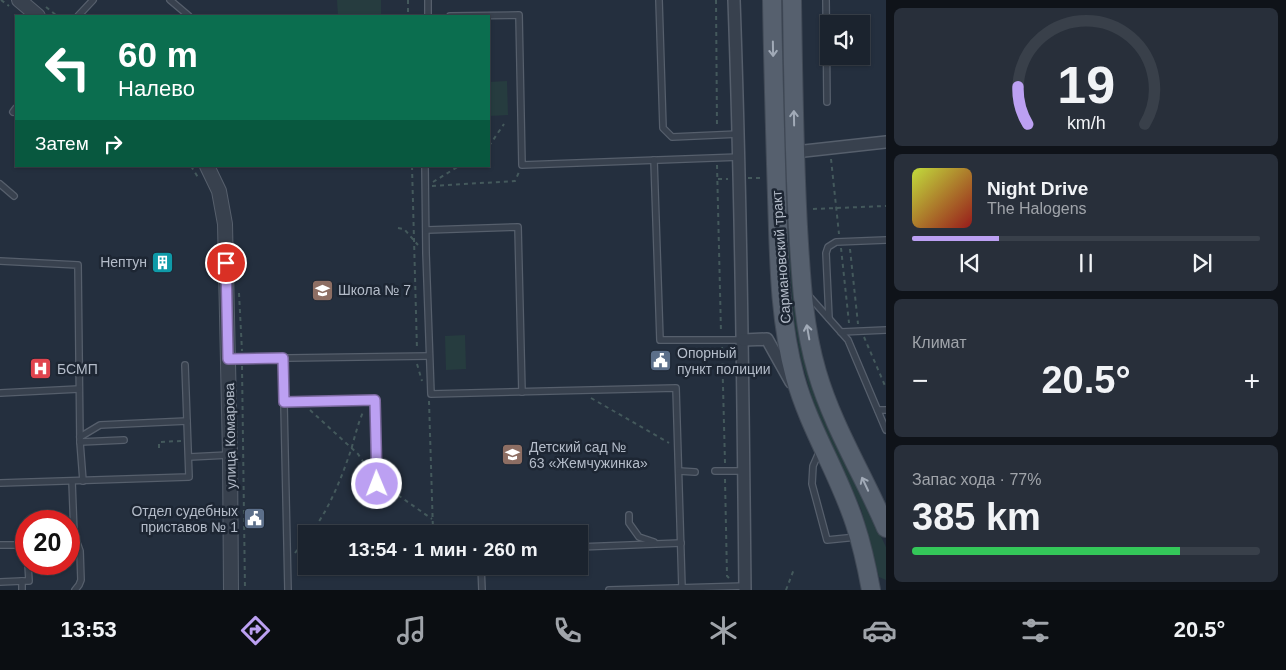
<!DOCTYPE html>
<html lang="ru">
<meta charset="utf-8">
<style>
body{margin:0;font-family:Helvetica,sans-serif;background:#282f3a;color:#f1f3f6;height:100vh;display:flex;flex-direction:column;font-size:19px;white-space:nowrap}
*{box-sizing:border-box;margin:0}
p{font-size:16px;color:#a0a4aa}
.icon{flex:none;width:28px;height:28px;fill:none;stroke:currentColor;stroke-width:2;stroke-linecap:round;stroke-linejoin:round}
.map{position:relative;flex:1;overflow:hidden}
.panel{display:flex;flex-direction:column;gap:8px;padding:8px;background:#0f1319;width:400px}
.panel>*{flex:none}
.banner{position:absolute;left:15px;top:15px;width:475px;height:152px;border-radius:0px;box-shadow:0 1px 4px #0004,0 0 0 1px #39404a;background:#0b6e4f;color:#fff;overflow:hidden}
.tools{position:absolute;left:820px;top:15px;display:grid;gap:10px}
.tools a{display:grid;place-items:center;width:50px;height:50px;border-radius:0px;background:#1b232e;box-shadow:0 1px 4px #0004,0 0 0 1px #39404a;font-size:25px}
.speed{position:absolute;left:15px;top:510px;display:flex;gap:10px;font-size:25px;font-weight:700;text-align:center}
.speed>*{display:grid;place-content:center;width:65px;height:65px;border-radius:50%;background:#1b232e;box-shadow:0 1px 4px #0004,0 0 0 1px #39404a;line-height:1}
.speed .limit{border:8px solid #d22;background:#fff;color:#111}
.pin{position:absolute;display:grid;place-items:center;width:42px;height:42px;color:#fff;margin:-21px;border:2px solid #fff;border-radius:50%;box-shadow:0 1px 5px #0007}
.me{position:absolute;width:55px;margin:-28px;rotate:359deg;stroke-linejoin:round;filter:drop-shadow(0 0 4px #0008)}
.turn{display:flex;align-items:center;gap:18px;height:105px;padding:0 20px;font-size:22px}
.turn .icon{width:65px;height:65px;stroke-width:2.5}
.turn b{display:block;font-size:35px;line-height:42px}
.then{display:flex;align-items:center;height:48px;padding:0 20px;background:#0003;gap:10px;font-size:19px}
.big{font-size:38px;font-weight:700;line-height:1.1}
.panel .card{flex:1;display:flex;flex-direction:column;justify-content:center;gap:8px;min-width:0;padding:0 18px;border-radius:8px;background:#282f3a}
.panel .dial{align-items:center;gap:0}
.dial svg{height:130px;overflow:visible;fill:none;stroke:#39404a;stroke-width:7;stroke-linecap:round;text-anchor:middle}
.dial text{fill:#f1f3f6;stroke:none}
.song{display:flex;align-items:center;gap:15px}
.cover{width:60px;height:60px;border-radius:8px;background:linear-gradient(135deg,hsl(70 70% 55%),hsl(0 70% 35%))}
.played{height:5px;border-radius:2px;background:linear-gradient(90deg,#bca0f2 25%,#39404a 25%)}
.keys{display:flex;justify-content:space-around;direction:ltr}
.heat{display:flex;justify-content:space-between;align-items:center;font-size:28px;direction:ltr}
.charge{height:8px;border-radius:4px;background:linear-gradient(90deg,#34c759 77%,#39404a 0)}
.trip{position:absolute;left:298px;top:525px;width:290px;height:50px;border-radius:0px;background:#1b232e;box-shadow:0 1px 4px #0004,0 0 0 1px #39404a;font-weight:700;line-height:50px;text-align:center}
.tabs{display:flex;height:80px;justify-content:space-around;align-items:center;background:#0b0e12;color:#a0a4aa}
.tabs .icon{width:35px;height:35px}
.tabs .selected{color:#bca0f2}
.tabs b{font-size:22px;color:#f1f3f6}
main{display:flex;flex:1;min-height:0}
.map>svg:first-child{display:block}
.green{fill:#263c3f}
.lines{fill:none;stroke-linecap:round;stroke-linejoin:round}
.service-casing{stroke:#565f6c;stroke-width:8}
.minor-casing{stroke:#565f6c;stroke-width:14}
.tertiary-casing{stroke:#565f6c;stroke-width:16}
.primary-casing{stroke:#414a57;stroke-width:20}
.path{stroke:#44595c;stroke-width:2;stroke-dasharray:4 4;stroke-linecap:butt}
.service{stroke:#38414e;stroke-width:5.5}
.minor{stroke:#38414e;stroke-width:11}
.tertiary{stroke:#38414e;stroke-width:14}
.primary{stroke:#56606e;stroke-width:18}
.oneway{stroke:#a1aab7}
.route-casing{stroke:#7a689d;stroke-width:12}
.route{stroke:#bca0f2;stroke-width:9}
.labels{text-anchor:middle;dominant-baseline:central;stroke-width:5;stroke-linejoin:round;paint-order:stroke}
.street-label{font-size:14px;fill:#b4bcc9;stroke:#1d2633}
.poi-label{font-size:14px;fill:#b4bcc9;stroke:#1d2633;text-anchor:start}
</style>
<main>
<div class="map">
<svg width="886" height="590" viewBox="0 0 886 590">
<rect width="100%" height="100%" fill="#242f3e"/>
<!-- green -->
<g class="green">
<polygon points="337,0 381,0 381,16 338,16"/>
<polygon points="783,0 787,0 794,259 826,422 886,547 886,580 879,577 861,509 820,421 811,394 801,359 794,320 789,256"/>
<polygon points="507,81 508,115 489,116 489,82"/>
<polygon points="465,335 466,369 446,370 445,336"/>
</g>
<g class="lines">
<defs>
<g id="service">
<polyline points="170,0 189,16"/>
<polyline points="428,0 428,16"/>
<polyline points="659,0 663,128 672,137 739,134"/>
<polyline points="826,0 827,102"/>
<polyline points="78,16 93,0"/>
<polyline points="450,16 519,15 522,165 740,157"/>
<polyline points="13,112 16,108"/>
<polyline points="654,160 660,340 743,340"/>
<polyline points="425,166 426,253 431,394 676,388 682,588 681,590"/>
<polyline points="0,184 14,196"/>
<polyline points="427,230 518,227 522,392"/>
<polyline points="0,261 78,265 80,442 83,481"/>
<polyline points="808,295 848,340 886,430"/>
<polyline points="829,318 826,253 828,247 836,242 886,240"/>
<polyline points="841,332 886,330"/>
<polyline points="283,358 288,590"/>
<polyline points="228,359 429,356"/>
<polyline points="185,365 187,421"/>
<polyline points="0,393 79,389"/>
<polyline points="284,402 375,401 377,484"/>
<polyline points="878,410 886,410"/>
<polyline points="80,442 124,440"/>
<polyline points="820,450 813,466 812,484 827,540 857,537"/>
<polyline points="189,457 229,455"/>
<polyline points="679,471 695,472"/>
<polyline points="715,471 744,471"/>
<polyline points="72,481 74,534 80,551 81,580 79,585 75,590"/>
<polyline points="0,483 189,477 187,421 100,425 80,437"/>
<polyline points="629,515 629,523 639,537 654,542"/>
<polyline points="480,531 480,534"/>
<polyline points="0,545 26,545"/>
<polyline points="579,547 681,543"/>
<polyline points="481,566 482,590"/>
<polyline points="22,581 29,581 28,564"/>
<polyline points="0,582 22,581 22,590"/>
<polyline points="609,590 745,586"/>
</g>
<g id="minor">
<path d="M 734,0 C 741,197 743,393 745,590"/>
<polyline points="795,152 886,142"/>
<polyline points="743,340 767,339 791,382"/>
</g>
<g id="tertiary">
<polyline points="19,0 38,16"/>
<polyline points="207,166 219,191 225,224 230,455 231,590"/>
</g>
<g id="primary">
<path d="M 772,0 C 773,66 775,131 777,197 C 779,257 779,318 795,377 C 809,428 839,474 855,524 C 862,545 867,568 871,590"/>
<path d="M 792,0 C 793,76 794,151 798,227 C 801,276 803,325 817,372 C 833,427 864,476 886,528"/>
</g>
</defs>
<!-- service casing -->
<use href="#service" class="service-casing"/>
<!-- minor casing -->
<use href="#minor" class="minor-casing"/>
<!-- tertiary casing -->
<use href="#tertiary" class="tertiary-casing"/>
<!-- primary casing -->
<use href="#primary" class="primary-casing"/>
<!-- path -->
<g class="path">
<polyline points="1,0 9,6"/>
<polyline points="408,0 408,16"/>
<polyline points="716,0 717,128"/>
<polyline points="46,7 57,16"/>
<polyline points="489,146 504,124"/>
<polyline points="831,159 839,234"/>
<polyline points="717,165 721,333"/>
<polyline points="191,166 199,179"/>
<polyline points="412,166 417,350"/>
<polyline points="748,178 763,178"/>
<polyline points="718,179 728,179"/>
<polyline points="433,182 459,166"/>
<polyline points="432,186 515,181 519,172"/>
<polyline points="813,209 886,206"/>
<polyline points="398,228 404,229 418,245"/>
<polyline points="841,248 849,323"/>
<polyline points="850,249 858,324"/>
<polyline points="239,293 242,351"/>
<polyline points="864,337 886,388"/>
<polyline points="722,347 725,463"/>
<polyline points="417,364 422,381"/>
<polyline points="242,366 245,590"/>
<polyline points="591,398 669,443"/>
<polyline points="429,401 433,531 437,534"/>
<polyline points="310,410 358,454 368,469"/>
<polyline points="159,448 159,442 181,441"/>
<polyline points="725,479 727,576 729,578"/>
<polyline points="385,486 432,519"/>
<path d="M 310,534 C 329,510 341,479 351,450 C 355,436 358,423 364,410"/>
<polyline points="295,553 306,539"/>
<polyline points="786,590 794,569"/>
</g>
<!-- service -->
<use href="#service" class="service"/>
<!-- minor -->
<use href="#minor" class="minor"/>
<!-- tertiary -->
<use href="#tertiary" class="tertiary"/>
<!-- primary -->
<use href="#primary" class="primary"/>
</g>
<!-- one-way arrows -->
<defs><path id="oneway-shaft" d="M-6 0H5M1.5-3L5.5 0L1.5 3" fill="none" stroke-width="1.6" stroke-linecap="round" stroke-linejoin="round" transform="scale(1.25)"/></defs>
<g class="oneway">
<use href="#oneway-shaft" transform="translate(773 49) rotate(89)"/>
<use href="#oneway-shaft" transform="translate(794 118) rotate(-91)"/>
<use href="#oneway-shaft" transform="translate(808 332) rotate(-100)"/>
<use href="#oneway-shaft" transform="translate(865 484) rotate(-115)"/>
</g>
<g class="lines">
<defs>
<polyline id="route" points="226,263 228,359 283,358 284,402 375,400 377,484"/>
</defs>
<!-- route casing -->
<use href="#route" class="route-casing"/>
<!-- route -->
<use href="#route" class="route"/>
</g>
<!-- icons -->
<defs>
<symbol id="building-square" viewBox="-11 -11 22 22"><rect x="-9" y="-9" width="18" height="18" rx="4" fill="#0f9aa8" stroke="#1d2633"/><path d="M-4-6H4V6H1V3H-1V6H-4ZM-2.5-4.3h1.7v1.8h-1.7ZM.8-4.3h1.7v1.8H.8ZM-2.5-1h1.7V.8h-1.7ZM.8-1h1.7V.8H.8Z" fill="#fff"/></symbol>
<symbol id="school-square" viewBox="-11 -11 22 22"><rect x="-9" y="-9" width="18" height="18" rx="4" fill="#8d6e63" stroke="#1d2633"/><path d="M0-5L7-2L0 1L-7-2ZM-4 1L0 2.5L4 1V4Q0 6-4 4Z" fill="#fff"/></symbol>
<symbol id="civic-square" viewBox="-11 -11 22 22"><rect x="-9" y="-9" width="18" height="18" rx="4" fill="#5c6f8a" stroke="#1d2633"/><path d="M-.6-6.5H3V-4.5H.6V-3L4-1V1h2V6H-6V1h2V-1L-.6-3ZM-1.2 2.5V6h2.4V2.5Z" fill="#fff"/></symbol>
<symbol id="hospital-square" viewBox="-11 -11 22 22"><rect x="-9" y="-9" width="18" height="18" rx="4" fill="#e0444e" stroke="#1d2633"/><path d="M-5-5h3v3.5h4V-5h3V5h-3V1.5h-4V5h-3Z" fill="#fff"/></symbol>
</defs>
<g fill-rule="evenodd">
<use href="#building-square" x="150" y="250" width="25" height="25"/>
<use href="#school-square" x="310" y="278" width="25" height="25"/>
<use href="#civic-square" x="648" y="348" width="25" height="25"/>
<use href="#hospital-square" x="28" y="356" width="25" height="25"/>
<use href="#school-square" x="500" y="442" width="25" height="25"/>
<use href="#civic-square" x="242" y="506" width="25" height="25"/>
</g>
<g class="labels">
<!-- street labels -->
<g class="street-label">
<text transform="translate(781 257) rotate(-94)">Сармановский тракт</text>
<text transform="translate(230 436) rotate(-91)">улица Комарова</text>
</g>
<!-- poi labels -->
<g class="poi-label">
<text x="147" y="262" text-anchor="end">Нептун</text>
<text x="338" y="290">Школа № 7</text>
<text x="677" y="353">Опорный<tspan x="677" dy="16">пункт полиции</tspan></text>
<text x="57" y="369">БСМП</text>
<text x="529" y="447">Детский сад №<tspan x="529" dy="16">63 «Жемчужинка»</tspan></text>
<text x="238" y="511" text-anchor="end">Отдел судебных<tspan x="238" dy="16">приставов № 1</tspan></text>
</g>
</g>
</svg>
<div class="tools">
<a><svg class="icon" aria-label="sound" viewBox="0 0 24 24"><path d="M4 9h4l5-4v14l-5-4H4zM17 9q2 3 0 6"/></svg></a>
</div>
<div class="speed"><div class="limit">20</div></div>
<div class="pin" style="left:226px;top:263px;background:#d93025"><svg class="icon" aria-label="arrive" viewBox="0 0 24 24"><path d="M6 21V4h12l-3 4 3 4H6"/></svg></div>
<svg class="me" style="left:377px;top:484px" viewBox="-20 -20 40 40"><circle r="17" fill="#bca0f2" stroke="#fff" stroke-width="3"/><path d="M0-11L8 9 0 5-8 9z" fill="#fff"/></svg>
<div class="trip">13:54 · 1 мин · 260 m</div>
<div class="banner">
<div class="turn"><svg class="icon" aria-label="left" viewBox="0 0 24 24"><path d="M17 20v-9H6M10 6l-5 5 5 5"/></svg><div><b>60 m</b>Налево</div></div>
<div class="then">Затем<svg class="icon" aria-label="right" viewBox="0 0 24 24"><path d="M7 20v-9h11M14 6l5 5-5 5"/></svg></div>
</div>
</div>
<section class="panel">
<div class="card dial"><svg viewBox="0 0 100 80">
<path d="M14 69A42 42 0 1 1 86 69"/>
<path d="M14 69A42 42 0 0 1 8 46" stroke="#bca0f2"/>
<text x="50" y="56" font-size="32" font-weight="700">19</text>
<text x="50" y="72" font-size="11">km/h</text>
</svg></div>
<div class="card">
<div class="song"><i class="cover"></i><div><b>Night Drive</b><p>The Halogens</p></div></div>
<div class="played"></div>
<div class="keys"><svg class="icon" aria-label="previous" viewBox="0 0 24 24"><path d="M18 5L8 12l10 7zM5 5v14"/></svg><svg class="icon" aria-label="pause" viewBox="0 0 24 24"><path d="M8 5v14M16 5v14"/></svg><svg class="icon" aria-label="next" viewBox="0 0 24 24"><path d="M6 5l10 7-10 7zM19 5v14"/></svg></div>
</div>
<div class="card"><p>Климат</p>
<div class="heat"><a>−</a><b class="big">20.5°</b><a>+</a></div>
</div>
<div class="card"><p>Запас хода · 77%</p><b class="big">385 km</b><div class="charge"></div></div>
</section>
</main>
<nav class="tabs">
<b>13:53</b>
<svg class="icon selected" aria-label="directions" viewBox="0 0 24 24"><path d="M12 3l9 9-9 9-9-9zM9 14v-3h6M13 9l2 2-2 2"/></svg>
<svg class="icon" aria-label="music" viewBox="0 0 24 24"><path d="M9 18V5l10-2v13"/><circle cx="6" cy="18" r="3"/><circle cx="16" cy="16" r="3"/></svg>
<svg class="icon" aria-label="phone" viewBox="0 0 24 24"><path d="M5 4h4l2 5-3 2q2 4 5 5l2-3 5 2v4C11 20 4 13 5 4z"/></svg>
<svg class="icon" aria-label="climate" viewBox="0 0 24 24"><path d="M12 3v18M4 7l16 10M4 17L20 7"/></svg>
<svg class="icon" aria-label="car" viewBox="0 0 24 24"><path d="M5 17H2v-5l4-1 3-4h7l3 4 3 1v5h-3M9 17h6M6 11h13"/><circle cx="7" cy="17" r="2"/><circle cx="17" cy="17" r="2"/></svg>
<svg class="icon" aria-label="filters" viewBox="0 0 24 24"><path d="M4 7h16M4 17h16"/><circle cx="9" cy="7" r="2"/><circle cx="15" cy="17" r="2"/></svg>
<b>20.5°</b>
</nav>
